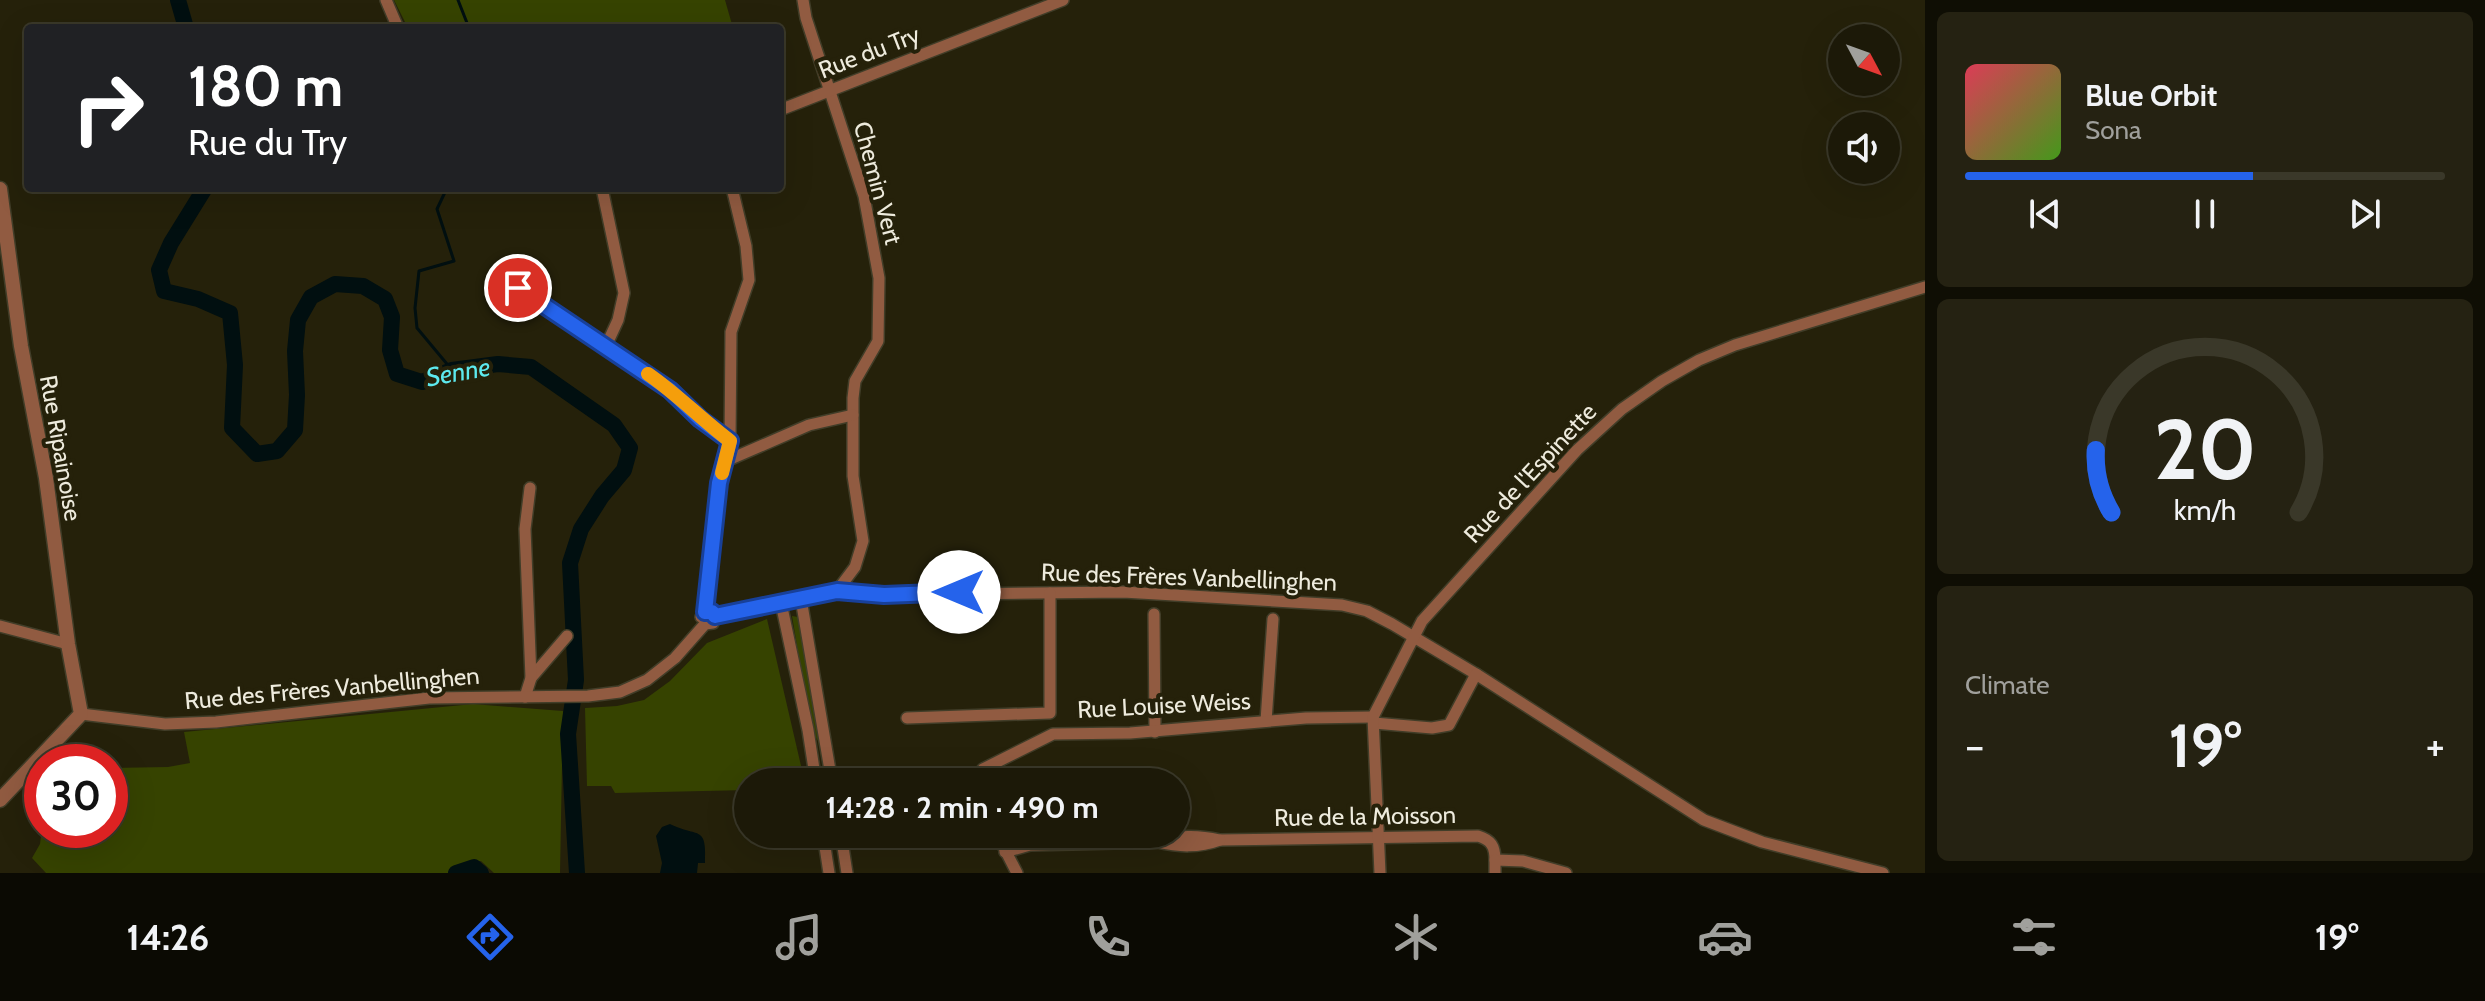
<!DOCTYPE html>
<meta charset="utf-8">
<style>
body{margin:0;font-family:Cabin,sans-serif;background:#252212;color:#f1f3f6;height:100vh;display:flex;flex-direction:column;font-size:30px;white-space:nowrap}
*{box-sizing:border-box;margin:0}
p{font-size:26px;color:#a0a09c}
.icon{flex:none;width:44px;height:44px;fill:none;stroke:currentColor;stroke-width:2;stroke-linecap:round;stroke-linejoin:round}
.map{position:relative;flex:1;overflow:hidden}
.panel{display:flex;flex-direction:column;gap:12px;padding:12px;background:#0f0e04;width:560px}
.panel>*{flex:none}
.guide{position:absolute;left:24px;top:24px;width:760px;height:168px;border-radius:8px;box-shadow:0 8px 32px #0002,0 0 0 2px #3a3829;background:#202124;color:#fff;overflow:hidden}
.needle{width:52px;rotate:131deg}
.fabs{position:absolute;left:1828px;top:24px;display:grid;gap:16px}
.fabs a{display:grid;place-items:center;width:72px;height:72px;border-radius:50%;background:#1c1908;box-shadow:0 8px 32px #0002,0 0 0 2px #3a3829;font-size:40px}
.speed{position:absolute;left:24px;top:744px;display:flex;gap:16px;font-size:40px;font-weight:700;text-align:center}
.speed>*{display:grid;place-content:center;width:104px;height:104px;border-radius:50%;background:#1c1908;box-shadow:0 8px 32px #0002,0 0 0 2px #3a3829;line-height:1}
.speed .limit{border:12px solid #d22;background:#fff;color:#111}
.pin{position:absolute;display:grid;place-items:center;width:68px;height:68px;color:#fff;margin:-34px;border:4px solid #fff;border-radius:50%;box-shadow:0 2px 8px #0007}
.me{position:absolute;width:88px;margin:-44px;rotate:270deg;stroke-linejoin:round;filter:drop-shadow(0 0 6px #0008)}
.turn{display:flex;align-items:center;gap:28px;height:168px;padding:0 32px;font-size:36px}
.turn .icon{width:104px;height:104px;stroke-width:2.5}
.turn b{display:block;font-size:56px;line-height:68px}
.big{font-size:60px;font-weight:800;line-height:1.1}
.panel .widget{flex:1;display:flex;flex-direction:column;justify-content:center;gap:12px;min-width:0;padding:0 28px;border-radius:12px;background:#252212}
.panel .dial{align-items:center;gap:0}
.dial svg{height:208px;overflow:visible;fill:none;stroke:#3a3829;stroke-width:7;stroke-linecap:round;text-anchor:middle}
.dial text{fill:#f1f3f6;stroke:none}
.song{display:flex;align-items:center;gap:24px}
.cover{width:96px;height:96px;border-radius:12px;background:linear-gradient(135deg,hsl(350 70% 55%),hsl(100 70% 35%))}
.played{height:8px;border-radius:4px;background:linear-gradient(90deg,#2563eb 60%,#3a3829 60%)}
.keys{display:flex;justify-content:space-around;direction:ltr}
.heat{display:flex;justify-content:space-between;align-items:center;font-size:44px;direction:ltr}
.trip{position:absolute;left:734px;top:768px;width:456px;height:80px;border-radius:40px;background:#1c1908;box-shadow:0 8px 32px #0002,0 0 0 2px #3a3829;font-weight:800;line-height:80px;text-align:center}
.tab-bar{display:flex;height:128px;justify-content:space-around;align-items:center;background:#0b0a03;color:#a0a09c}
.tab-bar .icon{width:56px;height:56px}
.tab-bar .active{color:#2563eb}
.tab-bar b{font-size:36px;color:#f1f3f6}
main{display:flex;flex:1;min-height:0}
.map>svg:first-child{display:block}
.green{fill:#364300}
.water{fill:#010f10}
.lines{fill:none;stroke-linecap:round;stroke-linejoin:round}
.stream{stroke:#010f10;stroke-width:3}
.river{stroke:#010f10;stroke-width:16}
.minor-casing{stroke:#413d28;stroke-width:14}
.tertiary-casing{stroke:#413d28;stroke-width:17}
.minor{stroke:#915b41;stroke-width:11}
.tertiary{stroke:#915b41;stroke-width:14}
.route-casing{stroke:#184099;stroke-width:20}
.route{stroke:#2563eb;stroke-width:14}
.slow{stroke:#f59e0b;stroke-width:14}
.labels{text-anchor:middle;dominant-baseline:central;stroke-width:8;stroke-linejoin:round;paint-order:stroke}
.street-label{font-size:24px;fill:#eeebdd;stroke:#25210a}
.water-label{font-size:26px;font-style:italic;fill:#5de9ee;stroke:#25210a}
</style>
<main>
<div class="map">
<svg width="1925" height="873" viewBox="0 0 1925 873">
<rect width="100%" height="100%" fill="#25210a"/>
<!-- green -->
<g class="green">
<polygon points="394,0 725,0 733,28 408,28"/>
<polygon points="792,616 798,617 826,770 823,767 818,741 811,729"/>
<polygon points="767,619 802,770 800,782 748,782 748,790 615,793 611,786 587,786 585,708 617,706 644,700 670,681 707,643"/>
<polygon points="473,704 563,711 560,873 494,873 481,861 467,863 451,873 46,873 32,858 40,844 42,829 110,830 110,768 168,767 190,763 184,732"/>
</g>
<!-- water -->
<path class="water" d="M 670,824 C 698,838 707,824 705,863 L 698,863 L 697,873 L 660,873 L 662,863 L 656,836 L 662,827 Z"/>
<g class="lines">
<!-- stream -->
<g class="stream">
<polyline points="458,0 469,28"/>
<polyline points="447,188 437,209 454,261 419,271 415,308 417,328 452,370"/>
</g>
<!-- river -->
<g class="river">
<polyline points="178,0 186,28"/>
<polyline points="205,188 171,243 159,270 164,291 198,299 230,313 235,365 232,428 257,454 277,451 295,430 297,395 295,351 298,320 311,297 335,284 363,286 385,299 392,317 390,350 397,374 422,382 452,370 498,364 531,367 614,425 630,448 624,470 602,496 581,529 570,563 576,680 568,734 577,873"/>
<polyline points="456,873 474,867 481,873"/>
</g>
<defs>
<g id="minor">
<polyline points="386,0 398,28"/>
<polyline points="803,0 806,18 864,196 879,278 878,341 855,381 853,398 853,476 863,541 855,567 837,591"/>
<polyline points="780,110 1063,0"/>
<polyline points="602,188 624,293 618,320 606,346"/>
<polyline points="514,264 518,288 670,390 700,419 730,441"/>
<polyline points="726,461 809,425 853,415"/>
<polyline points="801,599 832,782"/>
<polyline points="781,603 808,730 816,782"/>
<polyline points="705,612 711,611 715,616 837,591 884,595 1123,592 1342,605 1367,611 1392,624 1476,674 1704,820 1762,842 1883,873"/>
<polyline points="1154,614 1155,732"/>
<polyline points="701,617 705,612 719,483 730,441 731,332 749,280 746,246 732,188"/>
<polyline points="0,626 68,644"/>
<polyline points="531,678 567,636"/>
<polyline points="525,697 531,678 525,529 530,488"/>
<polyline points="81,714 165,724 216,722 429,698 588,696 620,692 647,680 675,658 705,624 713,623 715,616"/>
<polyline points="907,718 1050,713 1050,593"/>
<polyline points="1266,721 1273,619"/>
<polyline points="1374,723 1432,728 1449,725 1476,674"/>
<polyline points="856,782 882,780 963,782"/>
<polyline points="972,782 983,769 1053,734 1130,733 1306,718 1373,717"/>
<polyline points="823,834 829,873"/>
<polyline points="841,834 847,873"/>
<polyline points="997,834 1017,873"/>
<path d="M 1220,840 L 1478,836 C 1491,840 1495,846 1495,860 L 1523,861 L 1566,873"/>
<path d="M 1005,852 L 1030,845 L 1157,842 C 1179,835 1197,835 1220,840 C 1198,848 1179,847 1157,842"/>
<polyline points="1380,873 1373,717 1422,621 1577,450 1622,409 1662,381 1699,360 1735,345 1925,287"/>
<polyline points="1495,873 1495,860"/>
</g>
<polyline id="tertiary" points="0,189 21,346 46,478 68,644 81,714 0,800"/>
</defs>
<!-- minor casing -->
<use href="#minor" class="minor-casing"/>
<!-- tertiary casing -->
<use href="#tertiary" class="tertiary-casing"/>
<!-- minor -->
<use href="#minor" class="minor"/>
<!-- tertiary -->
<use href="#tertiary" class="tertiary"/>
</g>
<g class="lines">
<defs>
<polyline id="route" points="518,288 670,390 700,419 730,441 719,483 705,612 712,612 715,616 837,591 884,595 959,592"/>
</defs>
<!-- route casing -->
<use href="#route" class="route-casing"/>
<!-- route -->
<use href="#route" class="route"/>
<!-- slow -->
<path class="slow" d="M 648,374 C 677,394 701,419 730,441 L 722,473"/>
</g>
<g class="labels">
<!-- street labels -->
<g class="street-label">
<text transform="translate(869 52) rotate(-21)">Rue du Try</text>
<text transform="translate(878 183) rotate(75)">Chemin Vert</text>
<text transform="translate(61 448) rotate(80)">Rue Ripainoise</text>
<text transform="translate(1530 473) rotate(-47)">Rue de l'Espinette</text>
<text transform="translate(1189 577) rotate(2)">Rue des Frères Vanbellinghen</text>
<text transform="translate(332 688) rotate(-5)">Rue des Frères Vanbellinghen</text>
<text transform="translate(1164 705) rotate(-3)">Rue Louise Weiss</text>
<text transform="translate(1365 816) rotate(-1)">Rue de la Moisson</text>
</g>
<!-- water labels -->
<g class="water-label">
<text transform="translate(458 372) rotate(-10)">Senne</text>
</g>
</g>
</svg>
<div class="fabs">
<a><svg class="needle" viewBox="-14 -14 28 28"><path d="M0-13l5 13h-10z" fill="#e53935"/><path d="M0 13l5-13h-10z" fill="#a0a09c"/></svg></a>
<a><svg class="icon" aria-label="sound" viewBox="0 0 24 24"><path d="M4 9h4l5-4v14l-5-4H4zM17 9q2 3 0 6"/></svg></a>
</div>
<div class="speed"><div class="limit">30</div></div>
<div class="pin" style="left:518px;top:288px;background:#d93025"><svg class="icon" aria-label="arrive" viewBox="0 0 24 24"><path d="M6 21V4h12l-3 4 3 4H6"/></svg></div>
<svg class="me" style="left:959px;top:592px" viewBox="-20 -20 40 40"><circle r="19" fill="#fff"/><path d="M0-13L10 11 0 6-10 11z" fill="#2563eb"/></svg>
<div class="trip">14:28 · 2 min · 490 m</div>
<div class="guide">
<div class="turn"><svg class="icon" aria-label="right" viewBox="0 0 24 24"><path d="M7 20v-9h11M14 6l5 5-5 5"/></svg><div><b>180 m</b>Rue du Try</div></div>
</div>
</div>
<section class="panel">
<div class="widget">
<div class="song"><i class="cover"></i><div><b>Blue Orbit</b><p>Sona</p></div></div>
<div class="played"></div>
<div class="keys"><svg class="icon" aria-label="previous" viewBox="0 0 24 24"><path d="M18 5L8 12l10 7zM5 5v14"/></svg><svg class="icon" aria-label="pause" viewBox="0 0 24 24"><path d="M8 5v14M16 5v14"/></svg><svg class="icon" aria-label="next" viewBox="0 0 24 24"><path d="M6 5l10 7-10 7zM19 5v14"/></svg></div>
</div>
<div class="widget dial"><svg viewBox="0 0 100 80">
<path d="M14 69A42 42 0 1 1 86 69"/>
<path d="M14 69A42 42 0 0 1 8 45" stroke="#2563eb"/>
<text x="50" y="56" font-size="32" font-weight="700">20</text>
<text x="50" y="72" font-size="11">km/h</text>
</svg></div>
<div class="widget"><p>Climate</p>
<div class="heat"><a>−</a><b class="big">19°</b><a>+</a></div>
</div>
</section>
</main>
<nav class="tab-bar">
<b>14:26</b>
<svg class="icon active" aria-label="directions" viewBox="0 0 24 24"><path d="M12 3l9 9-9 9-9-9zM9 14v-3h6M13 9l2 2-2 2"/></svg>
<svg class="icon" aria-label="music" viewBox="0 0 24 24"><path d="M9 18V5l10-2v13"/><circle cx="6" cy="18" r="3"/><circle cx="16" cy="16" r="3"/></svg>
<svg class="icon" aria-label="phone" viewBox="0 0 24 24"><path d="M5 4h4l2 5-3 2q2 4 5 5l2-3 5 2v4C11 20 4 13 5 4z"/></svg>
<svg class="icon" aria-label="climate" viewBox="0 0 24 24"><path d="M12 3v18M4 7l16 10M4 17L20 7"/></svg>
<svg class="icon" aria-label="car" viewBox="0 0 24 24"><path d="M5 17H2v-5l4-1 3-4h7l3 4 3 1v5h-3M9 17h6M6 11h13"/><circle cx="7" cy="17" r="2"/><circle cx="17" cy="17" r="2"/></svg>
<svg class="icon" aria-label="filters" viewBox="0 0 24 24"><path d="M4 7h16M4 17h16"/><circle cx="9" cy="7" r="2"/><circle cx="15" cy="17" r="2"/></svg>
<b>19°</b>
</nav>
